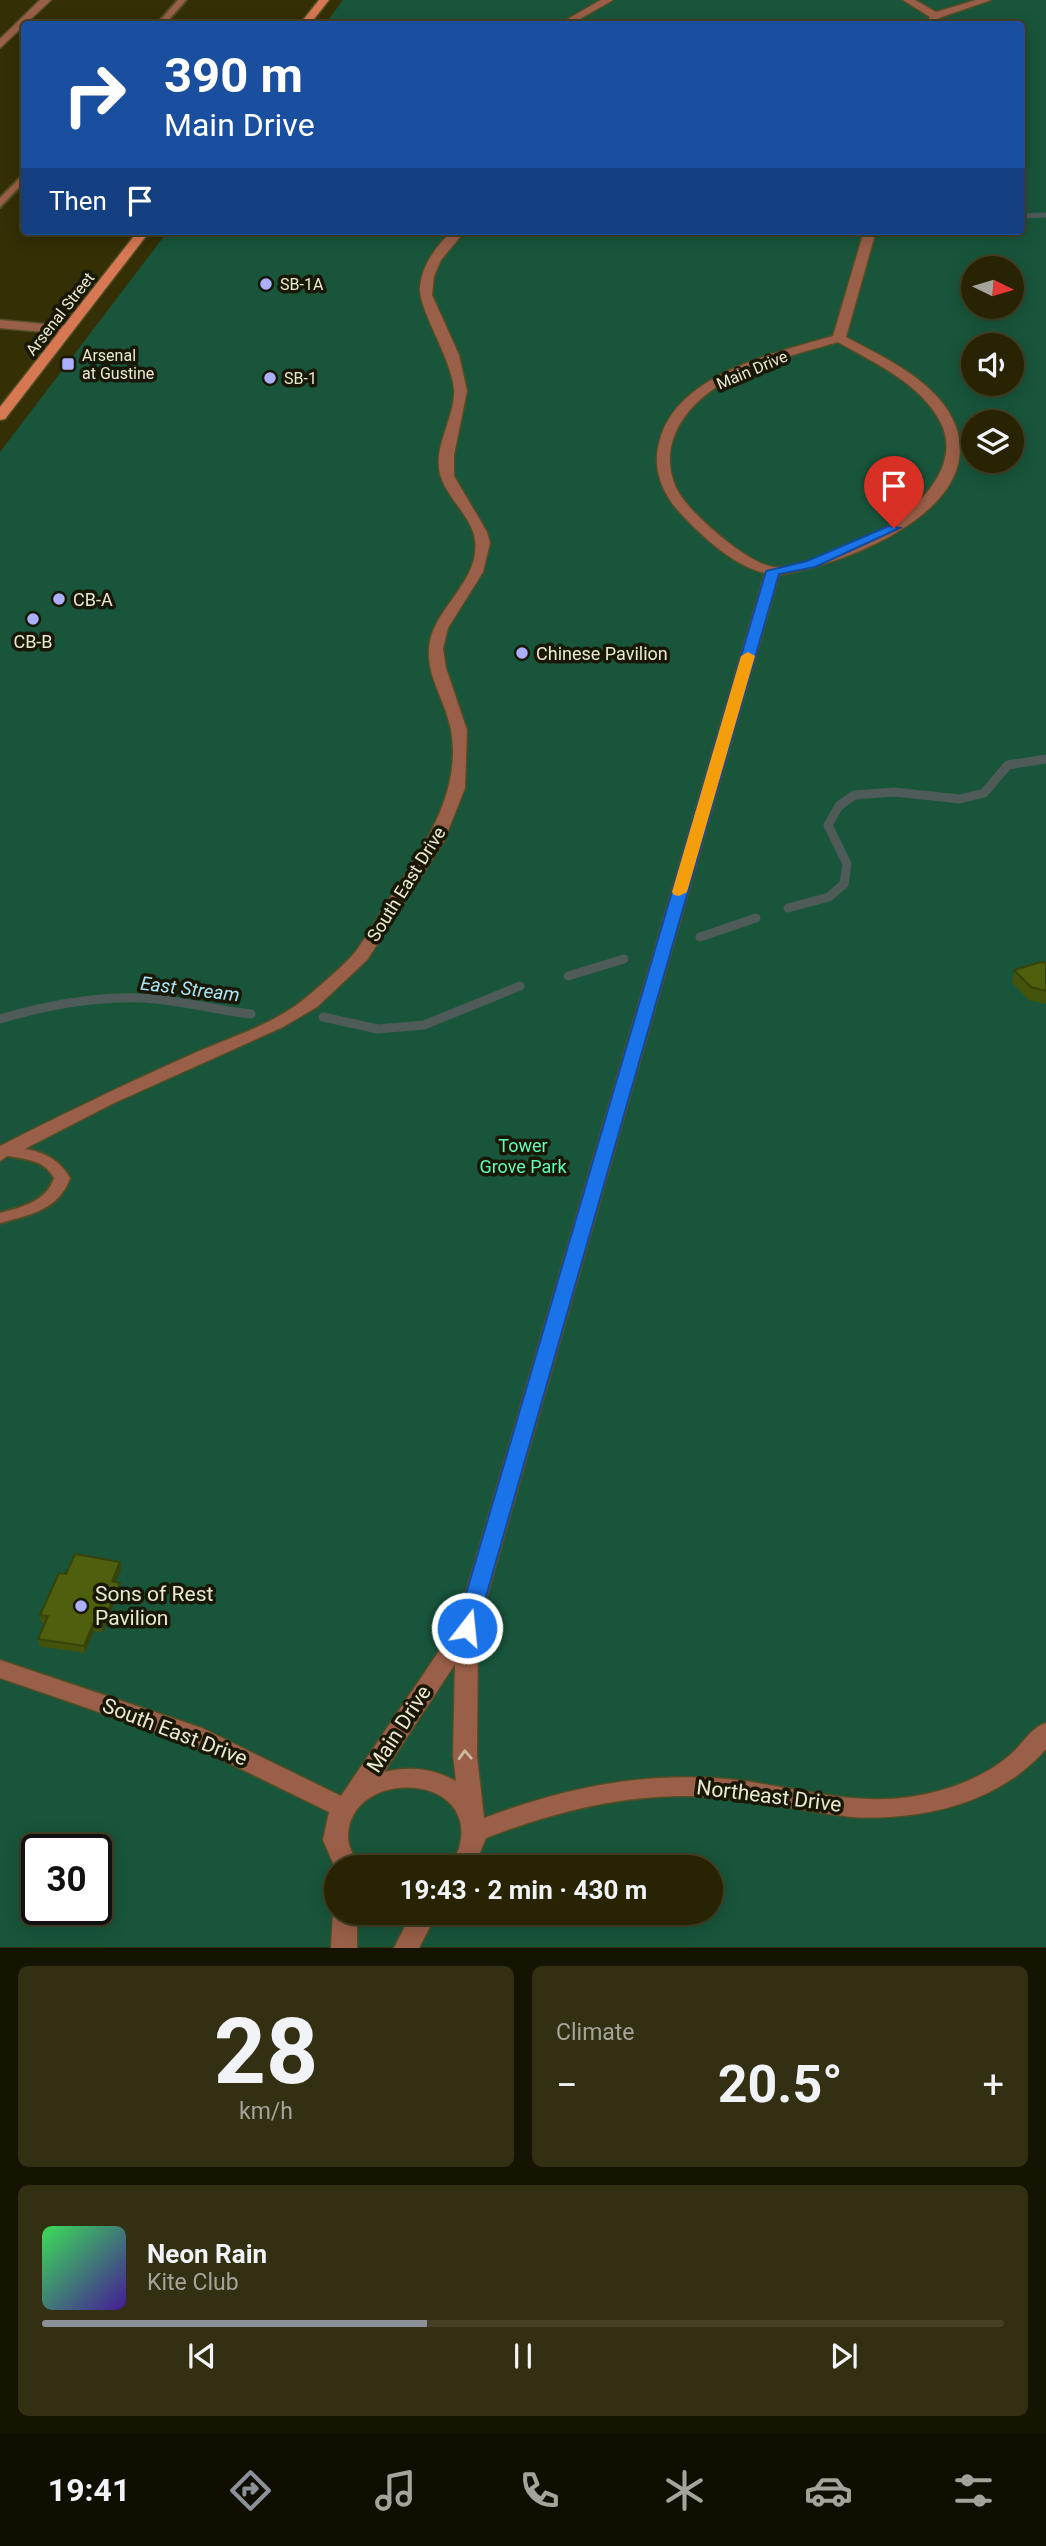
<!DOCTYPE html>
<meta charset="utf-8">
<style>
body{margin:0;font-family:Roboto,sans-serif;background:#332f12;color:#f1f3f6;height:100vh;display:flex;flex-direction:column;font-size:26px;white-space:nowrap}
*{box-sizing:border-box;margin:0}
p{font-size:23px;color:#a4a49a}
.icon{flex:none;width:38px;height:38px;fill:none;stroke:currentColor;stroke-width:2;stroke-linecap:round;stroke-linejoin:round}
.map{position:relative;height:1948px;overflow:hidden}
.side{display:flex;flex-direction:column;gap:18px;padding:18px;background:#151302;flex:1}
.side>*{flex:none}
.hud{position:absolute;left:21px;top:21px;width:1004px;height:214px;border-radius:7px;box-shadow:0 4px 18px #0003,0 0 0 2px #434025;background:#1a4fa0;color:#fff;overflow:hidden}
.needle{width:46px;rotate:95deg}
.buttons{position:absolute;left:961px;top:256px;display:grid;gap:14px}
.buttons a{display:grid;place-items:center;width:63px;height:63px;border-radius:50%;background:#272303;box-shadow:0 4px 18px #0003,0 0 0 2px #434025;font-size:35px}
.speed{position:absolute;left:21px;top:1834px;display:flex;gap:14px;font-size:35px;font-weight:700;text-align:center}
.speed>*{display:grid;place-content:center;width:91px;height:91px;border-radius:50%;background:#272303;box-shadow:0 4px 18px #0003,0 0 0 2px #434025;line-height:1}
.speed .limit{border:4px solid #111;border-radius:10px;background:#fff;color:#111}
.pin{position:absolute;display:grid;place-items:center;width:60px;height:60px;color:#fff;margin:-72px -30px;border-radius:50% 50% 50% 0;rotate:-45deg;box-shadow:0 0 7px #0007}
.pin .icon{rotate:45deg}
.me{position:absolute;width:77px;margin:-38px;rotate:16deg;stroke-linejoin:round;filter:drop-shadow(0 0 5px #0008)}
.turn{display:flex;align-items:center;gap:24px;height:147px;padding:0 28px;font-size:32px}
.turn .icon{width:91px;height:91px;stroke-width:2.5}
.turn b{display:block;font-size:49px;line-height:60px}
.then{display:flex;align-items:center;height:66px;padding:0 28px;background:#0003;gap:14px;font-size:26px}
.big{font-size:52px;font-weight:700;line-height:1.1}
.side .tile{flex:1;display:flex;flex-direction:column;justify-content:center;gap:10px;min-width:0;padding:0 24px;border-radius:10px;background:#332f12}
.side .dial{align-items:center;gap:0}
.dial b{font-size:91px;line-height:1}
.song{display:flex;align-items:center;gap:21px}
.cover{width:84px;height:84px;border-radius:10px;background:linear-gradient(135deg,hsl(130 70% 55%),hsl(260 70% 35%))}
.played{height:7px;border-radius:4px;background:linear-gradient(90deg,#8c9099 40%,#434025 40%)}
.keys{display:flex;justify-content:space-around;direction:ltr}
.heat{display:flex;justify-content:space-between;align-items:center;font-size:38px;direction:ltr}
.side .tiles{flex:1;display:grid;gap:18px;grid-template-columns:1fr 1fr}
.tile:last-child{grid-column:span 2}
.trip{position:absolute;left:324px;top:1855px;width:399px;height:70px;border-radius:35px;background:#272303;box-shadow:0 4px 18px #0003,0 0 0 2px #434025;font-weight:700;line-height:70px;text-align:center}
.tab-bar{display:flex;height:112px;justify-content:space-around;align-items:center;background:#100e01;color:#a4a49a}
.tab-bar .icon{width:49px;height:49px}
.tab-bar .active{color:#8c9099}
.tab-bar b{font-size:32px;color:#f1f3f6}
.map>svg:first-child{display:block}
.green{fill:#18553b;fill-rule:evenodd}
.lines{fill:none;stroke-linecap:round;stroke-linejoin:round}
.stream-far1{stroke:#4f5b58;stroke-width:5}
.stream{stroke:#4f5b58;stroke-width:9}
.service-casing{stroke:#514d25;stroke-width:4}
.pedestrian-casing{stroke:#514d25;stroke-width:3}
.minor-casing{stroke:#514d25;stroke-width:3}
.tertiary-casing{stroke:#514d25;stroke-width:3}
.secondary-casing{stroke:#514d25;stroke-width:3}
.service{fill:#9a5f48;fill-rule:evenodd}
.pedestrian{fill:#9a5f48;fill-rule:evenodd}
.minor{fill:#9a5f48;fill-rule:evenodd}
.tertiary{fill:#9a5f48;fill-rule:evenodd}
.secondary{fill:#d77853;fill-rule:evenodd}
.wall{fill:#43530c}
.shaded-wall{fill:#37430a}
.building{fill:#4e600e;stroke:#37430a;stroke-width:2}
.oneway{stroke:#cfb8a2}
.route{fill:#1a73e8;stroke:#114b97;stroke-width:2}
.slow{fill:#f59e0b}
.poi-dot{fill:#acaffb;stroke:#191706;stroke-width:2.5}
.labels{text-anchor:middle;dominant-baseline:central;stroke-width:7;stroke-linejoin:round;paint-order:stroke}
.far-poi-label{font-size:16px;fill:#ebe8d2;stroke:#191706;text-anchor:start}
.far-street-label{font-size:16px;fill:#ebe8d2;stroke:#191706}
.poi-label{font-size:18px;fill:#ebe8d2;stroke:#191706;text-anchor:start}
.street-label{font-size:18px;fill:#ebe8d2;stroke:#191706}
.park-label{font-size:18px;fill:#62fbb9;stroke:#191706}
.water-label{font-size:19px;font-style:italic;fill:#aae3f7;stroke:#191706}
.near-poi-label{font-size:21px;fill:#ebe8d2;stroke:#191706;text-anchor:start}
.near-street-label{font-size:21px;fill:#ebe8d2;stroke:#191706}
</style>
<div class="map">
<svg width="1046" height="1948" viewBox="0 0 1046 1948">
<rect width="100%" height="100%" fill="#342f04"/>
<!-- green -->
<path class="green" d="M 343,0 L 1046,0 L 1046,1947 L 0,1947 L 0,452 L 168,231 L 1022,231 L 1022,24 L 325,24 ZM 973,268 L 1012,268 L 1012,306 L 973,306 ZM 973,345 L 1012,345 L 1012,383 L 973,383 ZM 973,422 L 1012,422 L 1012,460 L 973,460 ZM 37,1850 L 96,1850 L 96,1909 L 37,1909 ZM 336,1867 L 710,1867 L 710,1913 L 336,1913 Z"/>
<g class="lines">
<!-- stream-far1 -->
<polyline class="stream-far1" points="1022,216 1046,215"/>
<!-- stream -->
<g class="stream">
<polyline points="788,908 829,897 844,884 847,864 828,825 839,806 854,795 894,792 960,799 984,793 1008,765 1046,759"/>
<polyline points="700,937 756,918"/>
<polyline points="568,976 624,959"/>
<polyline points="323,1017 378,1029 424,1025 520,986"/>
<path d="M 0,1019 C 47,1005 95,996 144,998 C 180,1000 215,1010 251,1014"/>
</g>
<defs>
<g id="service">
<polygon points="178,0 186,0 165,24 157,24"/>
<polygon points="24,174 24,182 0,207 0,198"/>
<path d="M 6,1146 C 32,1149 56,1153 70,1178 C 59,1210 29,1215 0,1223 L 0,1213 C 22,1207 46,1202 54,1178 C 43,1157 21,1160 1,1154 L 0,1149 Z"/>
</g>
<g id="pedestrian">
<polygon points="601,0 613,0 571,24 559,24"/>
<path d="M 452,231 L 465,231 L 441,260 L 434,276 L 432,295 L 459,355 L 467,391 L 454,455 L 454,476 L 487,532 L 490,543 L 483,572 L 448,628 L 443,648 L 446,668 L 467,730 L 465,788 L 444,841 L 367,960 L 317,1007 L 283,1027 L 112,1104 L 13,1155 L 0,1156 L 0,1146 C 63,1114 125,1084 190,1055 C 228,1038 276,1024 308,996 C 324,982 343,967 356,951 C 369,933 380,914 392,895 C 424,846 462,792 451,730 C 446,702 427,677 429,649 C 431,609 481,582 475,540 C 472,517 448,499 441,477 C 431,449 456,417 454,389 C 451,357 418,309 420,287 C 422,264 437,246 452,231 Z"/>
</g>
<g id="minor">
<polygon points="40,0 51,0 0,48 0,39"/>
<polygon points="903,0 915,0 936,12 976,0 991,0 939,18 937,24 927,24 930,17"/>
<path d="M 864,231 L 876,231 L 846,337 C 884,358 940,382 956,427 C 985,512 842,565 779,575 L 478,1628 L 477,1756 L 484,1818 C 569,1786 655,1769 745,1781 C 798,1789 855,1805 909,1797 C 945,1792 984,1778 1011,1754 C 1023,1744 1031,1727 1046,1723 L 1046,1749 C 998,1804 921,1821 851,1817 C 798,1810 744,1797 690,1796 C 619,1795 551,1813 486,1838 L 474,1867 L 448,1867 C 452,1859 459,1853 460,1844 C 476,1772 349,1768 348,1837 C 348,1847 355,1858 359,1867 L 336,1867 L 336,1870 L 323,1840 L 329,1812 L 186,1742 L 0,1678 L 0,1660 L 202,1728 L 341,1796 L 456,1626 L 765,573 C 734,566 704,538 682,515 C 663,495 652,470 659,443 C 675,374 775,353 833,336 ZM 838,342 C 874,363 921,383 941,423 C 976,496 832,569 774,567 C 749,565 691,514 679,493 C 671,480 668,461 671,447 C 687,378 778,360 838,342 ZM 455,1664 L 453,1756 L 456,1781 C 432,1768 411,1766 384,1772 Z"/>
<polygon points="6,1145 15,1151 0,1161 0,1146"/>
<polygon points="336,1906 336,1913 357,1913 357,1948 331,1948 333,1913"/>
<polygon points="412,1913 437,1913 419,1948 394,1948"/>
</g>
<polygon id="tertiary" points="0,320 67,326 73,330 67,334 0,328"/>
<g id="secondary">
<polygon points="319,0 329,0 310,24 300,24"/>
<polygon points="138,231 150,231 5,419 0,420 0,407"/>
</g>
</defs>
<!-- service casing -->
<use href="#service" class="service-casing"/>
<!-- pedestrian casing -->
<use href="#pedestrian" class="pedestrian-casing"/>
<!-- minor casing -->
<use href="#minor" class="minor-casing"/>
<!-- tertiary casing -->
<use href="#tertiary" class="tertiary-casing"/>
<!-- secondary casing -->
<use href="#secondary" class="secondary-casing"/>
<!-- service -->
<use href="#service" class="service"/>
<!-- pedestrian -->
<use href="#pedestrian" class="pedestrian"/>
<!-- minor -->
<use href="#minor" class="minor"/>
<!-- tertiary -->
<use href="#tertiary" class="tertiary"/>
<!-- secondary -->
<use href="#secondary" class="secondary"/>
</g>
<!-- wall -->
<g class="wall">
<polygon points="1046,963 1046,1004 1029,1000 1012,983 1014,970"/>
<polygon points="120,1562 121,1569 115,1582 120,1583 120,1590 103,1632 94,1631 85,1653 39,1646 38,1639 45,1623 41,1622 40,1615 66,1574"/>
</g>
<!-- shaded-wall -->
<g class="shaded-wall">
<polygon points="120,1562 121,1569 113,1588 112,1581"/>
<polygon points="120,1583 120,1590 103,1632 102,1625"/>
<polygon points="93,1624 94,1631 85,1653 84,1646"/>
</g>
<!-- building -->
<g class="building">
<polygon points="1041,962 1046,963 1046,991 1031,987 1014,970"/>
<polygon points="75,1554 120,1562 112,1581 120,1583 102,1625 93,1624 84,1646 38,1639 48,1616 40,1615 59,1573 66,1574"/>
</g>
<!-- one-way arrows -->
<defs><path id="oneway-chevron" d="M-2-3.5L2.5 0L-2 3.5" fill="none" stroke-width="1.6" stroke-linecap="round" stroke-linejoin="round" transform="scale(1.75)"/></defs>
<use class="oneway" href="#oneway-chevron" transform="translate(465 1755) rotate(-93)"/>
<!-- route -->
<polygon class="route" points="889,526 900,528 815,567 779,574 477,1628 474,1633 459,1633 456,1628 766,571 807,561"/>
<!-- slow -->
<polygon class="slow" points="748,652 755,656 687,892 679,896 674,895 672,892 741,656"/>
<!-- markers -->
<g class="poi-dot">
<circle cx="266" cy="284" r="7"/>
<rect x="61" y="357" width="14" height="14" rx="3.5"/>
<circle cx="270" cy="378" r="7"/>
<circle cx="59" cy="599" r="7"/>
<circle cx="33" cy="619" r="7"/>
<circle cx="522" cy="653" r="7"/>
<circle cx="81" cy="1606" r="7"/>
</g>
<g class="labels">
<!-- far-poi labels -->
<g class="far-poi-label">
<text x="280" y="284">SB-1A</text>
<text x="82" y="355">Arsenal<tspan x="82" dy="18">at Gustine</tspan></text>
<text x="284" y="378">SB-1</text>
</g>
<!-- far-street labels -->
<g class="far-street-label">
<text transform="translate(60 314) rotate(-52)">Arsenal Street</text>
<text transform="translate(752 370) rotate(-23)">Main Drive</text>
</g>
<!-- poi labels -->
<g class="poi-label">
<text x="73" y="599">CB-A</text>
<text x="33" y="641" text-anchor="middle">CB-B</text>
<text x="536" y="653">Chinese Pavilion</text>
</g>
<!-- street labels -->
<g class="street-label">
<text transform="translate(406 884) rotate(-58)">South East Drive</text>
</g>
<!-- park labels -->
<g class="park-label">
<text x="523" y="1145">Tower<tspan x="523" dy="21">Grove Park</tspan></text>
</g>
<!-- water labels -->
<g class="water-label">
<text transform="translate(190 989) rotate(7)">East Stream</text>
</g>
<!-- near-poi labels -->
<g class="near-poi-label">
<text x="95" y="1594">Sons of Rest<tspan x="95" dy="24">Pavilion</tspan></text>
</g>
<!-- near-street labels -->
<g class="near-street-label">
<text transform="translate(399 1729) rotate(-57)">Main Drive</text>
<text transform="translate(175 1732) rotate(21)">South East Drive</text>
<text transform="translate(769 1796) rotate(7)">Northeast Drive</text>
</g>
</g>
</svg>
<div class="buttons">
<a><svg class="needle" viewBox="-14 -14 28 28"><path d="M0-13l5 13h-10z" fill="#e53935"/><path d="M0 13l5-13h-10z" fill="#a4a49a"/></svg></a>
<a><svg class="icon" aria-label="sound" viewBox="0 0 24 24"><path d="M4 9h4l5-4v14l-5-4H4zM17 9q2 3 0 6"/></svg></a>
<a><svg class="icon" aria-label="layers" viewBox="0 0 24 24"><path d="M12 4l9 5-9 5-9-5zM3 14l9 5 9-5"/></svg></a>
</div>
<div class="speed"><div class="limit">30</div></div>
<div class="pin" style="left:894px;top:528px;background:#d93025"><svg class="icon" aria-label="arrive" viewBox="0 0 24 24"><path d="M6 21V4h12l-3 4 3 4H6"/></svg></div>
<svg class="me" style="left:467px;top:1628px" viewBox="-20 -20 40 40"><circle r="17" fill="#1a73e8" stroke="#fff" stroke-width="3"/><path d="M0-11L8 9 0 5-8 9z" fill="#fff"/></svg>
<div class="trip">19:43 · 2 min · 430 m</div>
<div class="hud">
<div class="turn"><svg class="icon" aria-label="right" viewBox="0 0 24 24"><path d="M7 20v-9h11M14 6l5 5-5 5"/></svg><div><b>390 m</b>Main Drive</div></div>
<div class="then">Then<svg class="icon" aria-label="arrive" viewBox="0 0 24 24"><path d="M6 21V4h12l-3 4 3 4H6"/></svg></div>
</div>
</div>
<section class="side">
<div class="tiles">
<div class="tile dial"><b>28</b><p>km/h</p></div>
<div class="tile"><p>Climate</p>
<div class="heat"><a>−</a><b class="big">20.5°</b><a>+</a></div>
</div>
<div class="tile">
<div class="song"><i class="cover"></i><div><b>Neon Rain</b><p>Kite Club</p></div></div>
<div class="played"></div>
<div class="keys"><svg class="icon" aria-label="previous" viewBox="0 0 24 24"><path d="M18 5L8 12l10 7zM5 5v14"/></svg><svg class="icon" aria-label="pause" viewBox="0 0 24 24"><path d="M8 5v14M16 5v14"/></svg><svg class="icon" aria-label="next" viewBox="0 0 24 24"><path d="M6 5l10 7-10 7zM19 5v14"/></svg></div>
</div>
</div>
</section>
<nav class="tab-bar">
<b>19:41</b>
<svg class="icon active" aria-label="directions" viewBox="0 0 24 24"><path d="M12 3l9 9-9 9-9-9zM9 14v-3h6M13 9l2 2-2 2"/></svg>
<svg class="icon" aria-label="music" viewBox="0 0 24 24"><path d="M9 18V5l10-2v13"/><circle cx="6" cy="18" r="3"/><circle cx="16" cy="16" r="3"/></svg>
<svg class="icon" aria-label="phone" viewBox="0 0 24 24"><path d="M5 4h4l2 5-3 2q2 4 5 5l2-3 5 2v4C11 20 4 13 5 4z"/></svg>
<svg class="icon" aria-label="climate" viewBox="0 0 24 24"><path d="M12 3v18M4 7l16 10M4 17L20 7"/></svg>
<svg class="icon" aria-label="car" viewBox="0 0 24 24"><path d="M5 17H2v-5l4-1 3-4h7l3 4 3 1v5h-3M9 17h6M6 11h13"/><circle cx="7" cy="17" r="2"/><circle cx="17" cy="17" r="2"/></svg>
<svg class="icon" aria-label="filters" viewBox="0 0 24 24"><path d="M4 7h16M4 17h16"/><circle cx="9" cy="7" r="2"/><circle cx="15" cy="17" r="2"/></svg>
</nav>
